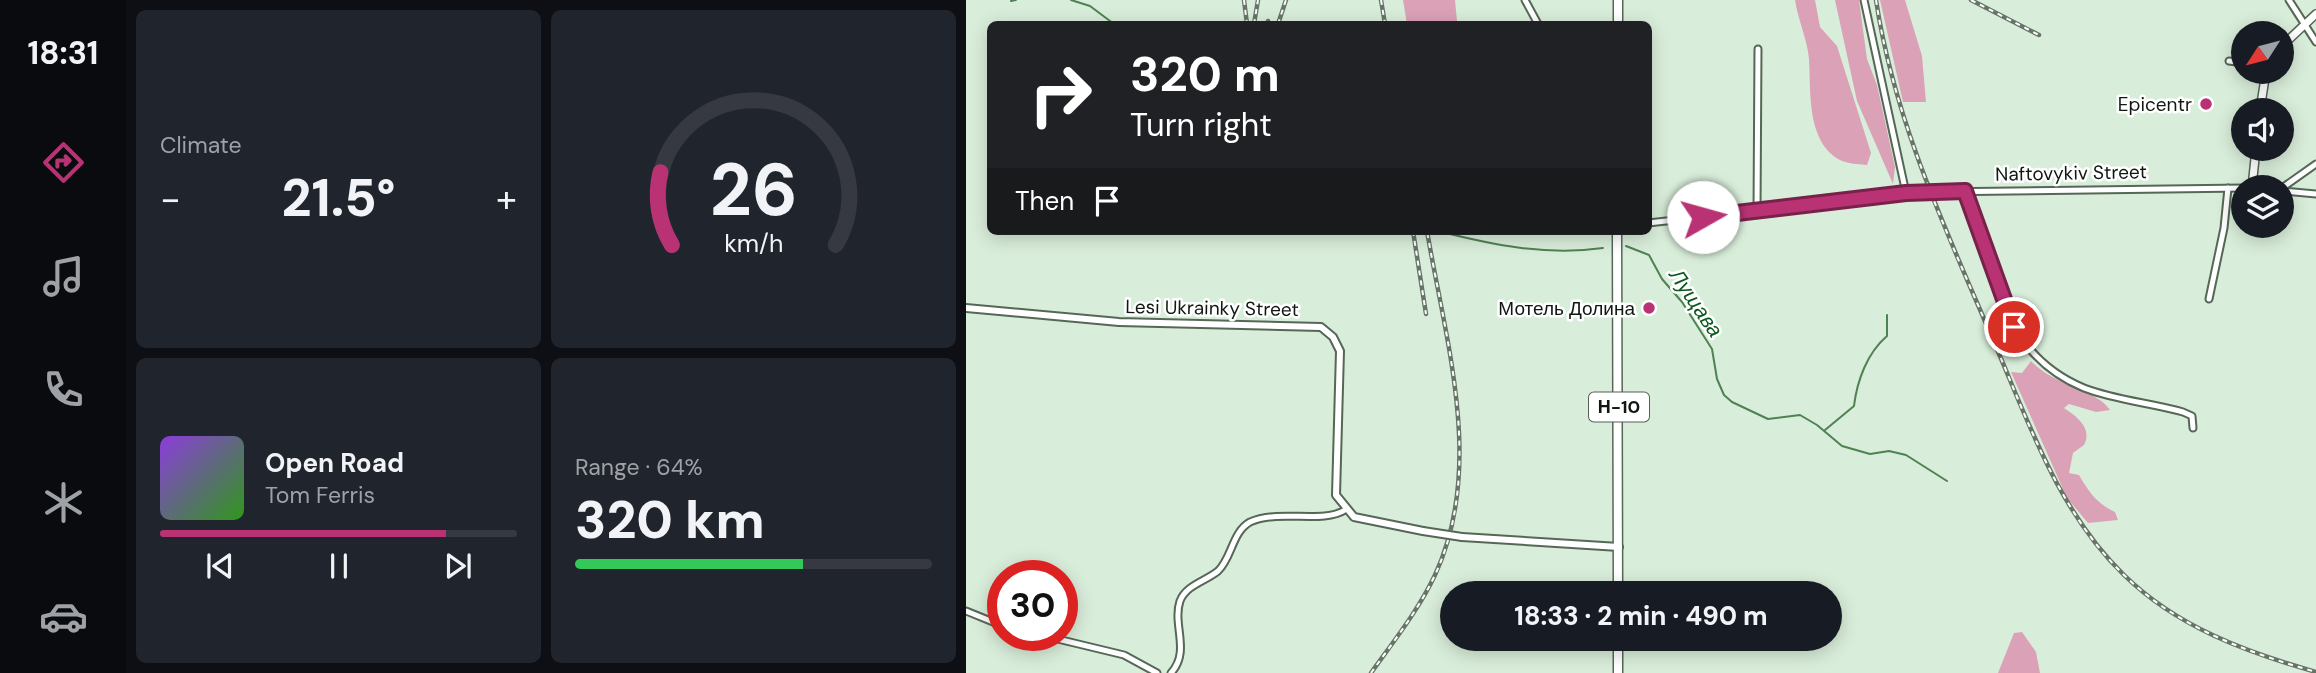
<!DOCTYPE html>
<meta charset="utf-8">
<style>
body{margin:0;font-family:"DM Sans",sans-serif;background:#20242c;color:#f1f3f6;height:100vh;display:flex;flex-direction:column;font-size:26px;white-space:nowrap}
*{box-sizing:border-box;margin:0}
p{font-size:23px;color:#9ea1a6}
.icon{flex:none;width:38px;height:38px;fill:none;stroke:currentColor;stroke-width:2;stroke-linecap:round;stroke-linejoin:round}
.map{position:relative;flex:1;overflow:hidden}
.side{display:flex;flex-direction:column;gap:10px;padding:10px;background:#0d0f14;width:840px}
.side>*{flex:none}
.banner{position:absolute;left:21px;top:21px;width:665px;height:214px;border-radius:10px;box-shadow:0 4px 18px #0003;background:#202124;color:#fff;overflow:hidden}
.needle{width:46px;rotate:234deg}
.buttons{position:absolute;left:1265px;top:21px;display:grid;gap:14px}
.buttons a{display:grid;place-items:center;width:63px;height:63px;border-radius:50%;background:#171b24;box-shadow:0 4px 18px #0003;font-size:35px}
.speed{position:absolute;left:21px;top:560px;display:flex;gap:14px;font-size:35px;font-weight:700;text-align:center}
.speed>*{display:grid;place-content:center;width:91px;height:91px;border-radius:50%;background:#171b24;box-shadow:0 4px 18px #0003;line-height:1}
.speed .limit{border:10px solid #d22;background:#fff;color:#111}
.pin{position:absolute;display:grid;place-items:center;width:60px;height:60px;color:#fff;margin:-30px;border:4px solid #fff;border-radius:50%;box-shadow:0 2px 7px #0007}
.me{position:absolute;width:77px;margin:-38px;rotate:83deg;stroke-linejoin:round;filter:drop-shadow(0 0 5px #0008)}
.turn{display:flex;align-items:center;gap:24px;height:147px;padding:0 28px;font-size:32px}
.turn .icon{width:91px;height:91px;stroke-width:2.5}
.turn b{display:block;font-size:49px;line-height:60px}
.then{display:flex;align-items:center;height:66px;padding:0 28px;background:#0003;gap:14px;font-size:26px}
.big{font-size:52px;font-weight:800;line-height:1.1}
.side .widget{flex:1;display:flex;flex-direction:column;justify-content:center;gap:10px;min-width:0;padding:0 24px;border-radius:10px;background:#20242c}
.side .dial{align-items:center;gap:0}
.dial svg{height:182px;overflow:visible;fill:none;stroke:#363941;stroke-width:7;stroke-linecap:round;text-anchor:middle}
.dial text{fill:#f1f3f6;stroke:none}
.song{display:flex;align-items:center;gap:21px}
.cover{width:84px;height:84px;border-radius:10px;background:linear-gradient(135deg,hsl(270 70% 55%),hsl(110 70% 35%))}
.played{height:7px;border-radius:4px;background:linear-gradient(90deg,#b93374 80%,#363941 80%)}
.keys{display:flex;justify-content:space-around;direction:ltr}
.heat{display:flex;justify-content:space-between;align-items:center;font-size:38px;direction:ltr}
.charge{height:10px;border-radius:5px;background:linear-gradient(90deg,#34c759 64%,#363941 0)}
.side .tiles{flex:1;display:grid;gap:10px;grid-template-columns:repeat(2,1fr)}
.trip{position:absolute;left:474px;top:581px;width:402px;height:70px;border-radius:35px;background:#171b24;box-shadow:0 4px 18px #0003;font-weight:800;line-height:70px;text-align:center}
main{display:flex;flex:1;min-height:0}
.tab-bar{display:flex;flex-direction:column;width:126px;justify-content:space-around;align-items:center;background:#090b0e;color:#9ea1a6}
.tab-bar .icon{width:49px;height:49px}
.tab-bar .current{color:#b93374}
.tab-bar b{font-size:32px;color:#f1f3f6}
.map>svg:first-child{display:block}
.green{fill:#dba2b7}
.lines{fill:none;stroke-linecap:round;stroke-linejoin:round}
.stream{stroke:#4f8253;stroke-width:2}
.minor-casing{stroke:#556756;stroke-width:9}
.tertiary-casing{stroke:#556756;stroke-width:10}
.secondary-casing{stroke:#556756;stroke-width:10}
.primary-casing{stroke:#556756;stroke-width:11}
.minor{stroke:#fff;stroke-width:5}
.tertiary{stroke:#fff;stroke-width:6}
.secondary{stroke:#fff;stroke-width:7}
.primary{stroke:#fff;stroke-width:8}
.rail-casing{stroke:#677568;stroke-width:4.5}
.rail{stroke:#fff;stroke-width:2;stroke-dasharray:5;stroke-linecap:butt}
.tertiary-bridge-casing{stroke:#556756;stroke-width:10;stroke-linecap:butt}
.tertiary-bridge{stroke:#fff;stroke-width:6}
.route-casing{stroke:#78214b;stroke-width:18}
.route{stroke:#b93374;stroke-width:12}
.poi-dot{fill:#b93374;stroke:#fff;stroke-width:2.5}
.labels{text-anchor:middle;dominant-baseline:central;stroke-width:5;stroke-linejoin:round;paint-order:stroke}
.shield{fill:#fff;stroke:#585d58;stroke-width:2}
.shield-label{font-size:18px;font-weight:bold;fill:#101811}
.poi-label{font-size:19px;fill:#101811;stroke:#fff;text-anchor:end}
.street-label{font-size:19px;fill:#101811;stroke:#fff}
.water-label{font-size:21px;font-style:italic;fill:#0b591c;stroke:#fff}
</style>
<main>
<nav class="tab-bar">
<b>18:31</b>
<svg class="icon current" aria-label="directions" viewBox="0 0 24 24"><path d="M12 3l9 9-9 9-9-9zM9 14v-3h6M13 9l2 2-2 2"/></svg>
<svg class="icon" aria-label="music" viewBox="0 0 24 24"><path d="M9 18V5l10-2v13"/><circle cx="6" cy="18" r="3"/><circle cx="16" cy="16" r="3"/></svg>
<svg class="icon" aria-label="phone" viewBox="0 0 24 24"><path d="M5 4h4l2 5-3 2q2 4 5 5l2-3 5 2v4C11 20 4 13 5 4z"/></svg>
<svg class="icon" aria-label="climate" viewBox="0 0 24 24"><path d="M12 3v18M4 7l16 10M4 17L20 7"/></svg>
<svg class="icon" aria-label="car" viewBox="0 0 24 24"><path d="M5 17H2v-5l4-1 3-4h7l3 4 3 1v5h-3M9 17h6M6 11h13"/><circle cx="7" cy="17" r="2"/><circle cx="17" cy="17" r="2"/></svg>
</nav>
<section class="side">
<div class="tiles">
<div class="widget"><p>Climate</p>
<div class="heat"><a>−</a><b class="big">21.5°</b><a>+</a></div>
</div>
<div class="widget dial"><svg viewBox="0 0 100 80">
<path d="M14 69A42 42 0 1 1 86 69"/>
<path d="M14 69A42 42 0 0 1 9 37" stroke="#b93374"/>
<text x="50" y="56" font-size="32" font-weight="700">26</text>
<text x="50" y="72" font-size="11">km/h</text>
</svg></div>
<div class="widget">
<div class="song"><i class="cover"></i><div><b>Open Road</b><p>Tom Ferris</p></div></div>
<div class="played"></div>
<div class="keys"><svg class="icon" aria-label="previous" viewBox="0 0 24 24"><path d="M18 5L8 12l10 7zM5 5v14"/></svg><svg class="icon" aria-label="pause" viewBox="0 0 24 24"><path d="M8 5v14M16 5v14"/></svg><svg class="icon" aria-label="next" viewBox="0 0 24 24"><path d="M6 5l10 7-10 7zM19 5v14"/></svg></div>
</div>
<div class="widget"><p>Range · 64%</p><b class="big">320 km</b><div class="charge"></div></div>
</div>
</section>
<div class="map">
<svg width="1350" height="673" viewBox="0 0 1350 673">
<rect width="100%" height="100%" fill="#d9eeda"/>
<!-- green -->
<g class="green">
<polygon points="437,0 489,0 491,21 441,24"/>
<path d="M 829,0 L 849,0 L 854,27 L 871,46 L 905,153 L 901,165 C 893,164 881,164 874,160 C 840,142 845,90 843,59 C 841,38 832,20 829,0 Z"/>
<polygon points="869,0 893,0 901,59 911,85 929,167 927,184 891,101"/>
<polygon points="914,0 939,0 956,56 960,102 937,102"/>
<path d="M 1065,361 C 1086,385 1130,389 1144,410 L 1130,412 L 1103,404 L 1098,408 C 1110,416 1127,428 1118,445 L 1107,453 L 1103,473 L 1113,475 C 1123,492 1131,504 1149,512 L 1152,520 L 1122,523 L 1101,498 L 1045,372 L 1056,373 Z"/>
<polygon points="1056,632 1070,652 1074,673 1032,673 1048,633"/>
</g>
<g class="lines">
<!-- stream -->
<g class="stream">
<polyline points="105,0 124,6 148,24"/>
<polyline points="45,1 50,0"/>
<path d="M 472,231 C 527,245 580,256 637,248"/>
<polyline points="660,246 683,255 696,279 716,302 746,349 751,379 758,395 766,402 802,419 834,415 851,425 876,446 904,454 923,451 940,455 981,481"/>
<path d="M 859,430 L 888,406 C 891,381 901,353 921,336 L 921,315"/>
</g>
<defs>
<g id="minor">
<polyline points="559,0 572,24"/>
<polyline points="898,0 940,193"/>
<polyline points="1323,0 1350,42"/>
<polyline points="1263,61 1278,63"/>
<polyline points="1316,188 1350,164"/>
<path d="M 999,191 C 1030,268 1031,352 1118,388 C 1149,400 1185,403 1217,412 L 1226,416 L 1227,428"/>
<polyline points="1316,191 1350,194"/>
<polyline points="791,211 792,49"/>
<polyline points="682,223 964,192 1278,188"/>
<polyline points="1243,299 1258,228 1262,188"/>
<polyline points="0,611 37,626"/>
<polyline points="75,635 158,655 191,673"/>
<path d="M 205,673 C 225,651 206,625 214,601 C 220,585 240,581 252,571 C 266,558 266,532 284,522 C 312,509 357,524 379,510"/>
</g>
<g id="tertiary">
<polyline points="0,308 153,322 355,327 367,337 374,351 370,495 388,517 457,531"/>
<polyline points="496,537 653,547"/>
</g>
<g id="secondary">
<polyline points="1316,46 1350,14"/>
<polyline points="1294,110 1300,72"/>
<polyline points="1286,187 1290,149"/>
</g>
<g id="primary">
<polyline points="652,24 652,0"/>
<polyline points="651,231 652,593"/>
<polyline points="652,673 652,639"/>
</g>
</defs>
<!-- minor casing -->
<use href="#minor" class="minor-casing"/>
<!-- tertiary casing -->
<use href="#tertiary" class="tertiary-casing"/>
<!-- secondary casing -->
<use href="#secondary" class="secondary-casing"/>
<!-- primary casing -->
<use href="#primary" class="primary-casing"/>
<!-- minor -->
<use href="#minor" class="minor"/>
<!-- tertiary -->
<use href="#tertiary" class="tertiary"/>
<!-- secondary -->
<use href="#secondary" class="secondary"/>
<!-- primary -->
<use href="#primary" class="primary"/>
<defs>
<g id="rail">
<polyline points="278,0 281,24"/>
<polyline points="415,0 419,24"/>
<path d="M 910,0 C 928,119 978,226 1025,335 C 1062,420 1091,510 1158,575 C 1211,627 1280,652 1350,672"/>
<polyline points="1005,0 1073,35"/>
<polyline points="288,24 292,0"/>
<polyline points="301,24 302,21"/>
<polyline points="312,24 320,0"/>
<polyline points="447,231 460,314"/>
<path d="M 405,673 C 427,642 452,611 469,575 C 519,467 480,343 461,231"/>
</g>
</defs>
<!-- rail casing -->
<use href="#rail" class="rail-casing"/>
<!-- rail -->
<use href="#rail" class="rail"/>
<defs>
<polyline id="tertiary-bridge" points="457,531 496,537"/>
</defs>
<!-- tertiary-bridge casing -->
<use href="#tertiary-bridge" class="tertiary-bridge-casing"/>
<!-- tertiary-bridge -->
<use href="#tertiary-bridge" class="tertiary-bridge"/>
</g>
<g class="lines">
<defs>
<polyline id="route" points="737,217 940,193 999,191 1048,327"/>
</defs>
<!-- route casing -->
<use href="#route" class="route-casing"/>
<!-- route -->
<use href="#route" class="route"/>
</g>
<!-- markers -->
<g class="poi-dot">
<circle cx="1240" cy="104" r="7"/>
<circle cx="683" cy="308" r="7"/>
</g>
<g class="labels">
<!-- shield labels -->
<rect class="shield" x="623" y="392.5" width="60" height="29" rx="5"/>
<g class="shield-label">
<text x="653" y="407">Н-10</text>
</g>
<!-- poi labels -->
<g class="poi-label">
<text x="1226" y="104">Epicentr</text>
<text x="669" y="308">Мотель Долина</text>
</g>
<!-- street labels -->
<g class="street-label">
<text transform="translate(1105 173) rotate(-1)">Naftovykiv Street</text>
<text transform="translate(246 308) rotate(1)">Lesi Ukrainky Street</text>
</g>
<!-- water labels -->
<g class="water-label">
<text transform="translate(730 303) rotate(56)">Лущава</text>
</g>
</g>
</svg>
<div class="buttons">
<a><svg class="needle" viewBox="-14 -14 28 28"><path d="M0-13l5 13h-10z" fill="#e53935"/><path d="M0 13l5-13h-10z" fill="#9ea1a6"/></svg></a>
<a><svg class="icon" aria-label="sound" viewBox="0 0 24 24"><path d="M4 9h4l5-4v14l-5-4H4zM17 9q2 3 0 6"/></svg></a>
<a><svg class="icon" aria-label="layers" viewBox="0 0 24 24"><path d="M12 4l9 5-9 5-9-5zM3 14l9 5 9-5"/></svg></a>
</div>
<div class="speed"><div class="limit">30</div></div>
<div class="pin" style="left:1048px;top:327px;background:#d93025"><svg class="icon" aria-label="arrive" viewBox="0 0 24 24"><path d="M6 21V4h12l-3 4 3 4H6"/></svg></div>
<svg class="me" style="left:737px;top:217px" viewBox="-20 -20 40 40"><circle r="19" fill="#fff"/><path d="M0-13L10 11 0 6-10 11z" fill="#b93374"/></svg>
<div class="trip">18:33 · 2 min · 490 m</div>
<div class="banner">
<div class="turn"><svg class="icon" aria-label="right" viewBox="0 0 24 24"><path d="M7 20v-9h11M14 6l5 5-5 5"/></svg><div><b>320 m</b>Turn right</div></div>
<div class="then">Then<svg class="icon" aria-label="arrive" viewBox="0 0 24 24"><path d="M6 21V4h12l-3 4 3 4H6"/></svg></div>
</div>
</div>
</main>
